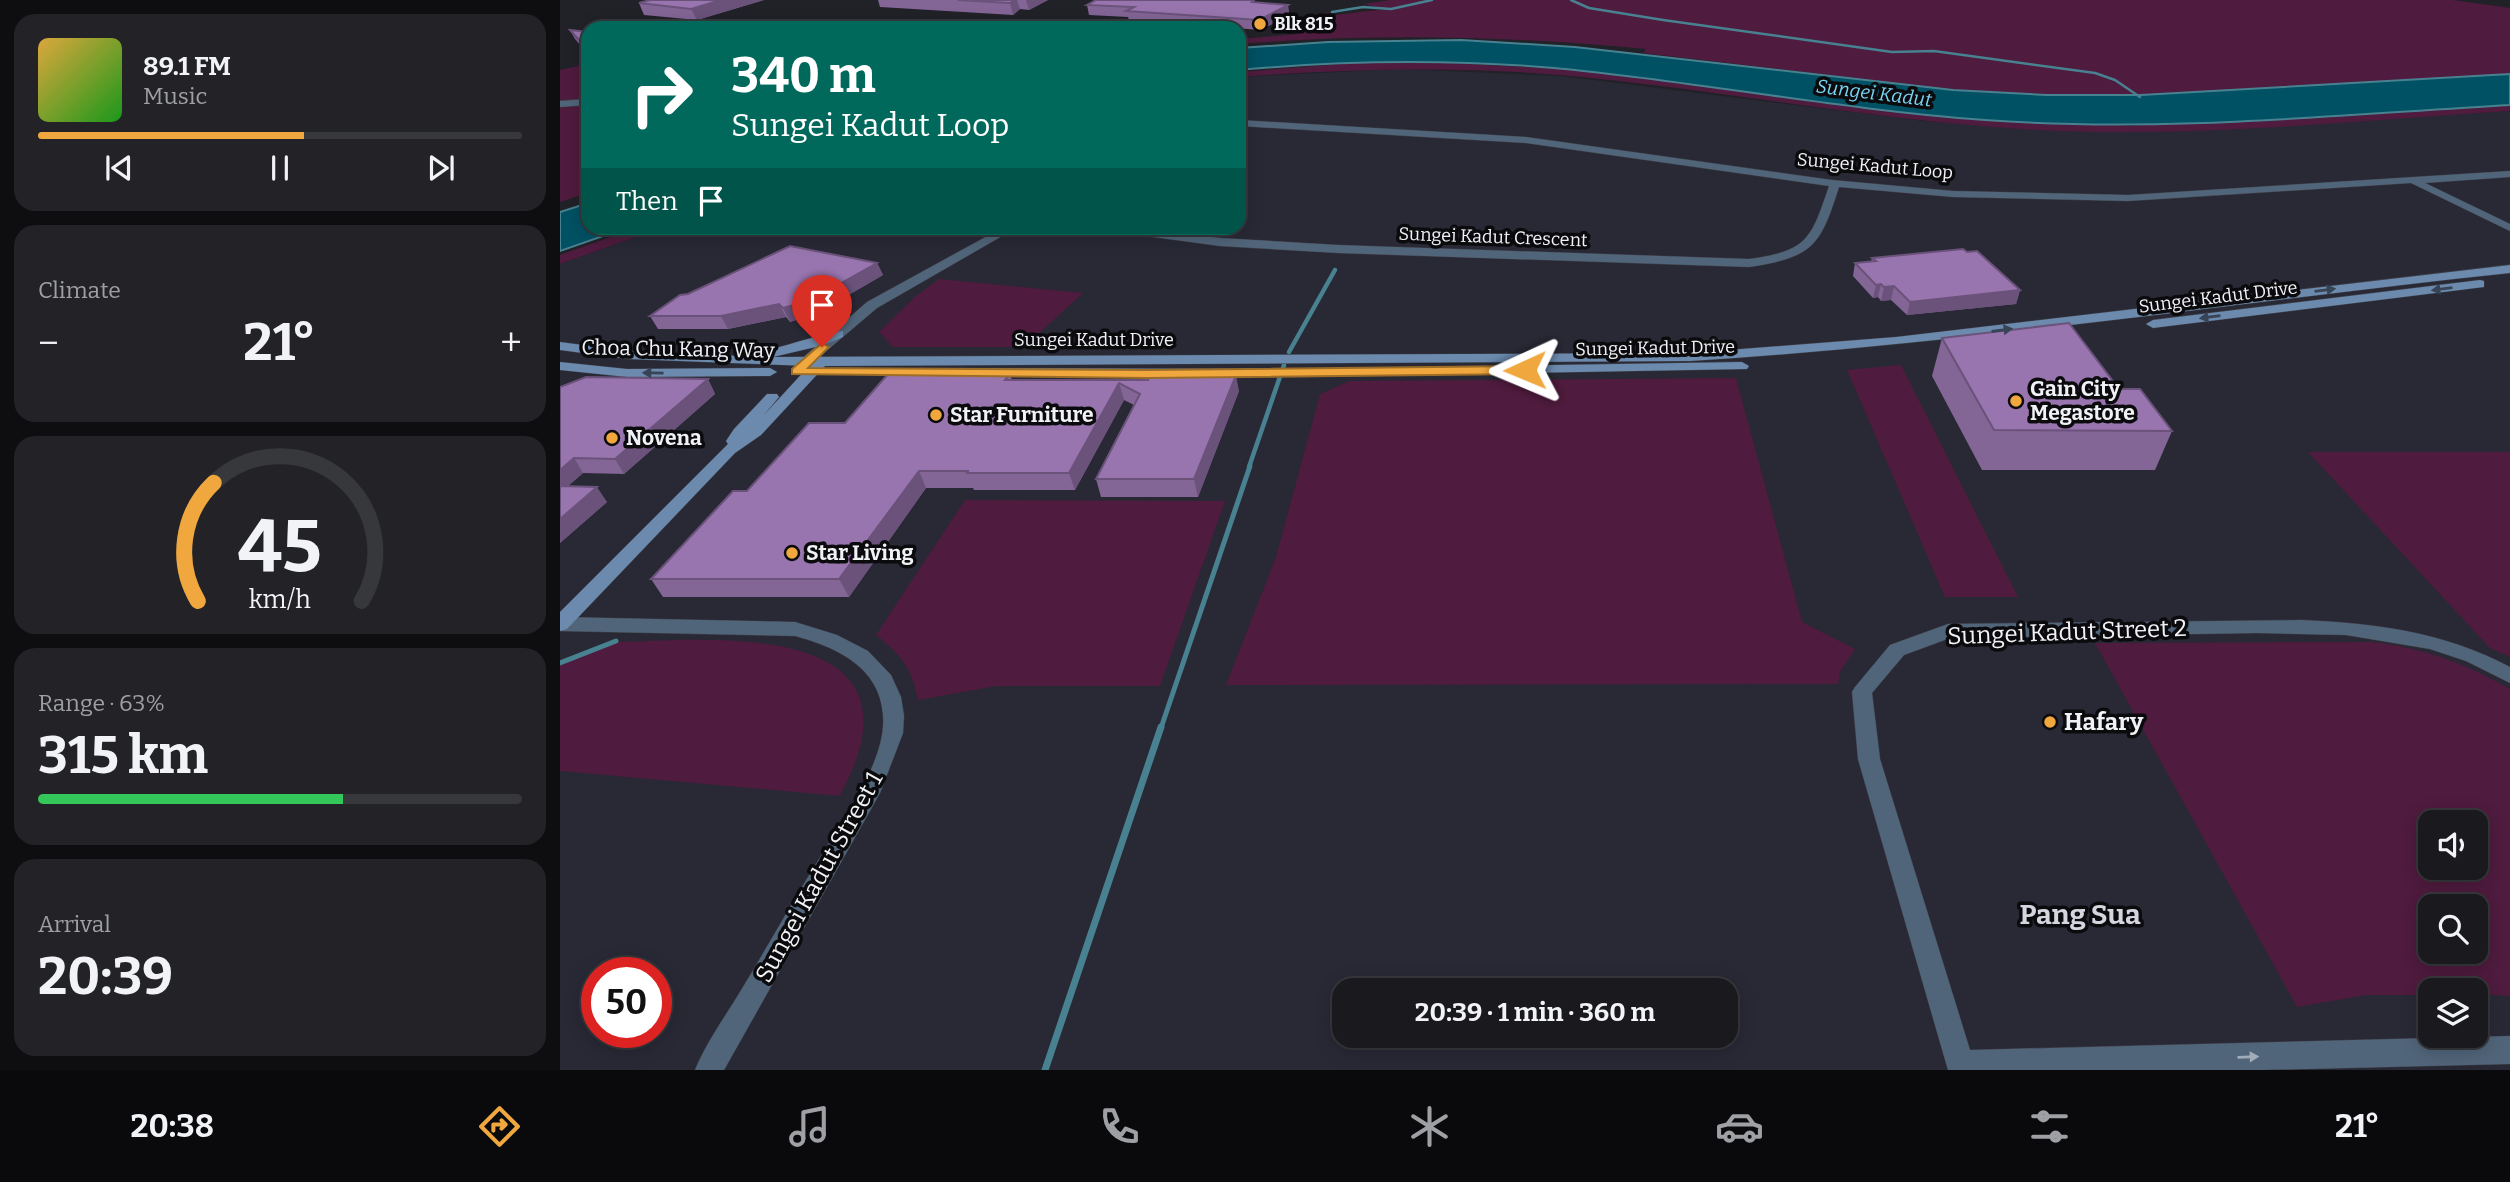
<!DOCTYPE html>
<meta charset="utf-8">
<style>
body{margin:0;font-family:Bitter,serif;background:#222227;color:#f1f3f6;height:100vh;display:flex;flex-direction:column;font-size:26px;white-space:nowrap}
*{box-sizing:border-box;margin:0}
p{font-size:23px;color:#9fa0a4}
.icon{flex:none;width:38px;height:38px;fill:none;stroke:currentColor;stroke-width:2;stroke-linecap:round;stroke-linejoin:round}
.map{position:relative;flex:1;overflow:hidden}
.sheet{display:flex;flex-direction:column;gap:14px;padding:14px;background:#0e0e10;width:560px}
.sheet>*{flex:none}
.hud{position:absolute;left:21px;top:21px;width:665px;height:214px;border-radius:21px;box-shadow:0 4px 18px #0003,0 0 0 2px #37383c;background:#00695c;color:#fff;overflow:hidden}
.controls{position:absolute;left:1858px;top:810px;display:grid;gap:14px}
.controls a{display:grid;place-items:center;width:70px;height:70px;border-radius:14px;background:#19191e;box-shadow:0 4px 18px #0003,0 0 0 2px #37383c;font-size:35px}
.speed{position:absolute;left:21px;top:957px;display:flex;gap:14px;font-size:35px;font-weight:700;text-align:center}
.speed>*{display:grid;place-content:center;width:91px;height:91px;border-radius:50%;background:#19191e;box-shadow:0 4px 18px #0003,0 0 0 2px #37383c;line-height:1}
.speed .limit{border:10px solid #d22;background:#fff;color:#111}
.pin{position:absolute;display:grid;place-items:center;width:60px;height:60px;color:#fff;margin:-72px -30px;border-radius:50% 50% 50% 0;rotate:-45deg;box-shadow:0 0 7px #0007}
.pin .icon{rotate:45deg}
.me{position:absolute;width:77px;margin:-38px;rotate:269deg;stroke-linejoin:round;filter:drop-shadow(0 0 5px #0008)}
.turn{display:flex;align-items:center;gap:24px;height:147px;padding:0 35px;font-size:32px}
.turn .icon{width:91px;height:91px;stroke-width:2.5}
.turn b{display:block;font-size:49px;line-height:60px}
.then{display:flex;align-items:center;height:66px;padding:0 35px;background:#0003;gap:14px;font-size:26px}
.big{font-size:52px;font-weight:700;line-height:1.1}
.sheet .tile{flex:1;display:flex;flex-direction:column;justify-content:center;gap:10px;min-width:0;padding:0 24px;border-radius:21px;background:#222227}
.sheet .dial{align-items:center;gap:0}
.dial svg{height:182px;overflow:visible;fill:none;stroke:#37383c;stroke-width:7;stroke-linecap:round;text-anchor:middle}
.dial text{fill:#f1f3f6;stroke:none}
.song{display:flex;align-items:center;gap:21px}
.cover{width:84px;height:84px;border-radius:10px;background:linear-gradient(135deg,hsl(40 70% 55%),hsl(120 70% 35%))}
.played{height:7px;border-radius:4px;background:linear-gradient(90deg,#efa73e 55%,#37383c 55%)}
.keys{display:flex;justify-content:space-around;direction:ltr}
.heat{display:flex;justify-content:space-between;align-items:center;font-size:38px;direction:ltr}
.charge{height:10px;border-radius:5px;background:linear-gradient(90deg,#34c759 63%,#37383c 0)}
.trip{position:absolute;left:772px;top:978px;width:406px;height:70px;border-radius:21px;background:#19191e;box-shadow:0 4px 18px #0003,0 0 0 2px #37383c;font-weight:700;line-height:70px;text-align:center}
.menu{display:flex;height:112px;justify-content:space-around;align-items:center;background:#0a0a0c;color:#9fa0a4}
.menu .icon{width:49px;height:49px}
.menu .current{color:#efa73e}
.menu b{font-size:32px;color:#f1f3f6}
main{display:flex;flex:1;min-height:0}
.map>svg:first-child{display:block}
.built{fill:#282935;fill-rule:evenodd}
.green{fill:#4f1b3e;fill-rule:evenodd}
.water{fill:#005164;stroke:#488190;stroke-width:2}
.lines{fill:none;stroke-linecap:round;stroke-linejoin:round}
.stream-far3{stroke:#488190;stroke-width:2.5}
.stream-far2{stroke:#488190;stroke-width:4.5}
.stream-far1{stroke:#488190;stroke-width:5}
.stream{stroke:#488190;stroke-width:7}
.street-casing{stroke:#3e3e45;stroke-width:1}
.secondary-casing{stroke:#3e3e45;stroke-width:1}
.street{fill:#51657a;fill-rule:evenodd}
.secondary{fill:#6b8aad;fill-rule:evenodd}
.wall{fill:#836596}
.shaded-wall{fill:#6a527a}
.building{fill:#9875ae;stroke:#6a527a;stroke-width:2}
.oneway{fill:#364456}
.oneway2{fill:#a1acb8}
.route{fill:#efa73e;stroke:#9b6d28;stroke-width:2}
.poi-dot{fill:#efa73e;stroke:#0b0b0e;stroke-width:2.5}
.labels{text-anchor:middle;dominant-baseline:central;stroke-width:7;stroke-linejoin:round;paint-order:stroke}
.far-poi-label{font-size:18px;font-weight:bold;fill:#f1f2f6;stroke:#0b0b0e;text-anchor:start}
.far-street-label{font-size:18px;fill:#f1f2f6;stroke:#0b0b0e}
.far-water-label{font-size:19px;font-style:italic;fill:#79d6f4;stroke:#0b0b0e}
.street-label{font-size:21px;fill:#f1f2f6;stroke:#0b0b0e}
.poi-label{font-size:21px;font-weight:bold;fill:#f1f2f6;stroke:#0b0b0e;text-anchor:start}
.near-street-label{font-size:24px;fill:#f1f2f6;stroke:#0b0b0e}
.near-poi-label{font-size:24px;font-weight:bold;fill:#f1f2f6;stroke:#0b0b0e;text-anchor:start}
.near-neighbourhood-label{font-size:28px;font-weight:bold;fill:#d4d5de;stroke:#0b0b0e}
</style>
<main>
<section class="sheet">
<div class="tile">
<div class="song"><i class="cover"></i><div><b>89.1 FM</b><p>Music</p></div></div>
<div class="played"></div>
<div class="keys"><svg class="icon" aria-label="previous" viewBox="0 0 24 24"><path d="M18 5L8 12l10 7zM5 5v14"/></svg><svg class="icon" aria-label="pause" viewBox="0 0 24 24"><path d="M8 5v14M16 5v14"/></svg><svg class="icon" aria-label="next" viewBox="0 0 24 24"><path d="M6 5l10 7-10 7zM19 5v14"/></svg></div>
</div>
<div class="tile"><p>Climate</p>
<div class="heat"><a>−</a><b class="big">21°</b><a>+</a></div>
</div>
<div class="tile dial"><svg viewBox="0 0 100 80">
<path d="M14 69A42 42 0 1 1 86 69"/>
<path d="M14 69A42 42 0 0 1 21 17" stroke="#efa73e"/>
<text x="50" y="56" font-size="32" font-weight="700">45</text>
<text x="50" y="72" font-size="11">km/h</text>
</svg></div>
<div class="tile"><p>Range · 63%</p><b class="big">315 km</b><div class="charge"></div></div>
<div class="tile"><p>Arrival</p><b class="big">20:39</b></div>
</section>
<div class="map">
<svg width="1950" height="1070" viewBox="0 0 1950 1070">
<rect width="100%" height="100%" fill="#212128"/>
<!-- built -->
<path class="built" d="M 839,69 L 1001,76 L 1364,121 L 1477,130 L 1625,131 L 1950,111 L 1950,1070 L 0,1070 L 0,264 L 101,228 L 679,228 L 679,77 ZM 1871,822 L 1916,822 L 1916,868 L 1871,868 ZM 1871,906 L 1916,906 L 1916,952 L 1871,952 ZM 37,973 L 96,973 L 96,1032 L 37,1032 ZM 784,990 L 1166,990 L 1166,1036 L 784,1036 ZM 1871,990 L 1916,990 L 1916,1036 L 1871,1036 Z"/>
<!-- green -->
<g class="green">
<path d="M 830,0 L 1893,0 L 1950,8 L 1950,74 L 1581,95 L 1486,95 L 1393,90 L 1083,53 L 1086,49 C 950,36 815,33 679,44 L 679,39 L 737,34 L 767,12 L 775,15 L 826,9 L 803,4 Z"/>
<path d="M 809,62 L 889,63 L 1004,69 L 1568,126 L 1950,105 L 1950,111 C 1793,121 1634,138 1476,130 C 1316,121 1159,89 999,75 C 892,66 786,69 679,77 L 679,72 Z"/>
<polygon points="28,64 28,193 0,202 0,70"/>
<polygon points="76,228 101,228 0,264 0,255"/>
<polygon points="379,279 523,293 464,347 333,347 319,332 356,296"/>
<polygon points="1340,365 1341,365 1458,597 1385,597 1287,370"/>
<polygon points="1176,378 1242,622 1295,649 1280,672 1278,684 666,685 716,557 760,394 790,381"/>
<polygon points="1748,452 1950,452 1950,657 1930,648"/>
<path d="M 405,500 L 665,501 L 600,686 L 436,686 L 358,700 C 351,667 342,656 316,635 Z"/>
<path d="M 57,642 C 124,641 314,620 303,730 C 301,754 290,775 280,796 L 0,771 L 0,664 Z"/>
<path d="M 1811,642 C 1861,647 1907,664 1950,689 L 1950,996 L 1916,994 L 1916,990 L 1871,990 L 1871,995 L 1806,995 L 1737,1007 L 1535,643 ZM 1871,822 L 1916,822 L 1916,868 L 1871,868 ZM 1871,906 L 1916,906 L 1916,952 L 1871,952 Z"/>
</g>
<!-- water -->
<g class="water">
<path d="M 901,40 L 1015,47 L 1393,90 L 1486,95 L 1581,95 L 1950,74 L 1950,105 C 1775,115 1600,133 1425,120 C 1285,110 1146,83 1005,69 C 897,59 787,60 679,70 L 679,48 L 768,42 Z"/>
<polygon points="28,203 28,228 66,228 0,251 0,212"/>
</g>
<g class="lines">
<!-- stream-far3 -->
<g class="stream-far3">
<polyline points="1011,0 1029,8 1103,20 1332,52 1374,51 1535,73 1555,80 1580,97"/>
<polyline points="772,12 803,7 831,9 872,0"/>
</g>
<!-- stream-far2 -->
<g class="stream-far2">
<polyline points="729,352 775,270"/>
<polyline points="689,467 724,365"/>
</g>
<!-- stream-far1 -->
<g class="stream-far1">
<polyline points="0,663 56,641"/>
<polyline points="601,728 690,466"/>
</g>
<!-- stream -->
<polyline class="stream" points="485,1070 601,727"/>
<defs>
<g id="street">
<polygon points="28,99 28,105 0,107 0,101"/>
<path d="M 679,120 L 966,137 L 1272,180 L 1393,191 L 1568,195 L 1950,171 L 1950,177 L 1865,183 L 1950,224 L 1950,231 L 1851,183 L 1568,201 L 1393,197 L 1279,187 C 1260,247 1253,257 1189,267 L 778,253 L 660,246 L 541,230 L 540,228 L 570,228 L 660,238 L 778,245 L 1189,259 C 1248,251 1251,239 1269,186 L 966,143 L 679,126 Z"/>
<polygon points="442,228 456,228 317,308 251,364 241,364 239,361 307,302"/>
<path d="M 0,617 L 235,622 L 277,635 L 308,651 L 331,675 L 341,697 L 344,716 L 343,733 L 320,793 L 164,1070 L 135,1070 C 147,1041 167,1014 183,987 C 209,944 233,901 259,859 C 282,820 327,761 323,715 C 320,667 276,647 235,636 L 0,631 Z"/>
<path d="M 1741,620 C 1815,623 1884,632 1950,667 L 1950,683 L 1906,661 L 1870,649 L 1786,635 L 1697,633 L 1390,638 L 1344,655 L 1312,693 L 1320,759 L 1410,1050 L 1950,1036 L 1950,1064 L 1701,1070 L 1388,1070 L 1298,759 L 1292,692 L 1295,687 L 1330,645 L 1388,624 Z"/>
</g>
<g id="secondary">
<path d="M 1950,265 L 1950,273 C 1677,302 1405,344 1130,361 L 265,366 L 201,435 L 175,453 L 7,629 L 0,631 L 0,612 L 168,444 L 166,441 L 174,429 L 207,394 L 217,394 L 219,397 L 203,416 L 249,366 L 68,359 L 0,350 L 0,342 L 68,351 L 200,357 L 201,352 C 214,349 276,330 283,331 L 283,337 L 264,345 L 213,357 L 1130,353 L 1336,337 Z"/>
<polygon points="1920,280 1924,281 1924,287 1593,328 1586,324 1593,320"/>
<polygon points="0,362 67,369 210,368 217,372 210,376 67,377 0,370"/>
<polygon points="1182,362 1189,366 1187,369 742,377 360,376 353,372 360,368 742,369"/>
</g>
</defs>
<!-- street casing -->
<use href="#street" class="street-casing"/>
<!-- secondary casing -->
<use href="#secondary" class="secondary-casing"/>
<!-- street -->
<use href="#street" class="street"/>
<!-- secondary -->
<use href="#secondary" class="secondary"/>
</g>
<!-- wall -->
<g class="wall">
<polygon points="204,0 137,20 84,15 79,3"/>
<polygon points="318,0 488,0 469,10 460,9 453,15 320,7"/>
<polygon points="699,3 728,5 729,15 701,30 569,20 568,17 529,15 527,5"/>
<polygon points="10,30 28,32 28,54 15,39"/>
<polygon points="1312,258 1460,290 1456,304 1347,315 1331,300 1321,301 1318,297 1313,298 1293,276 1295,263 1311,262"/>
<polygon points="317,263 323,275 280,300 249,310 251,315 230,322 226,317 168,329 98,329 90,316 128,294"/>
<polygon points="1382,338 1559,389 1612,431 1595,470 1422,470 1372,376"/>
<polygon points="450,374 452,380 588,380 679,391 638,497 541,497 536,479 574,405 564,400 515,490 414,490 413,488 366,488 289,597 103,597 91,579 187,491 285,423"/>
<polygon points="148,379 155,394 64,474 23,473 8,486 47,502 0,543 0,387"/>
</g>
<!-- shaded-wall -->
<g class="shaded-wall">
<polygon points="161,0 204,0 137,20 131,9"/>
<polygon points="454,0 457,0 460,9 453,15 450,3"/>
<polygon points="466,0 488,0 469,10"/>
<polygon points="728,5 729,15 701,30 699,20"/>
<polygon points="317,263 323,275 280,300 249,310 243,297"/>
<polygon points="1321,284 1318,297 1313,298 1316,285"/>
<polygon points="1334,286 1331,300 1321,301 1324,287"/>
<polygon points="1460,290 1456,304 1347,315 1350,302"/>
<polygon points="245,302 251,315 230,322 223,308"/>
<polygon points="219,304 226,317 168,329 161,316"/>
<polygon points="676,375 679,391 638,497 634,479"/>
<polygon points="148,379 155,394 64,474 55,459"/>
<polygon points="559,383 564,400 515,490 509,473"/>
<polygon points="14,458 23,473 0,493 0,470"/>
<polygon points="359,471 366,488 289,597 279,579"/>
<polygon points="37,487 47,502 0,543 0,519"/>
</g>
<!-- building -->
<g class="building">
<polygon points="90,0 161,0 131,9 79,3"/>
<polygon points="398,0 454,0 450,3"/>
<polygon points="536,0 694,0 692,2 728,5 699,20 566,11 574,7 527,5"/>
<polygon points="236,22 242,28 191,28"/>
<polygon points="10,30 28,32 28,50"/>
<polygon points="230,246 317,263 274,287 243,297 245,302 223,308 219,304 161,316 90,316 120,295 128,294"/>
<polygon points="1403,249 1407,252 1417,251 1460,290 1350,302 1334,286 1324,287 1321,284 1316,285 1295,263 1316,261 1312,258"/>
<polygon points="1509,323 1559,389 1580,389 1612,431 1434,430 1382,338"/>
<polygon points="328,374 450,374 445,380 588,380 590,375 676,375 634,479 536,479 580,394 559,383 509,473 407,473 408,471 359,471 279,579 91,579 173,491 187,491 249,423 285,423"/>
<polygon points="26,377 148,379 55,459 14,458 0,470 0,387"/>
<polygon points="0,486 37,487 0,519"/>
</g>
<!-- one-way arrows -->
<defs><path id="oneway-solid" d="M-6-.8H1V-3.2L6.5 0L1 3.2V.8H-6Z" transform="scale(1.75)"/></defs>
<g class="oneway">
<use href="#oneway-solid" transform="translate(1882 289) rotate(173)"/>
<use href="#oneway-solid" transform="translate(1765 290) rotate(-7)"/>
<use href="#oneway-solid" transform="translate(1650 317) rotate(173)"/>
<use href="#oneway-solid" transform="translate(1442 330) rotate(-7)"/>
<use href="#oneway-solid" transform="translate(93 373) rotate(-179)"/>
</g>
<use class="oneway2" href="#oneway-solid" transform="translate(1688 1057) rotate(-2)"/>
<!-- route -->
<polygon class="route" points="262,343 269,347 248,368 587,370 965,366 971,370 965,374 587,378 232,374 232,369"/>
<!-- markers -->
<g class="poi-dot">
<circle cx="700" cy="24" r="7"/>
<circle cx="1456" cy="401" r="7"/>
<circle cx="376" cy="415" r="7"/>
<circle cx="52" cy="438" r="7"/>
<circle cx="232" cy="553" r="7"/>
<circle cx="1490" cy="722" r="7"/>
</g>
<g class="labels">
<!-- far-poi labels -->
<g class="far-poi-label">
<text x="714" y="24">Blk 815</text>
</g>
<!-- far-street labels -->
<g class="far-street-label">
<text transform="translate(1315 166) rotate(5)">Sungei Kadut Loop</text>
<text transform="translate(933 237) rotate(2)">Sungei Kadut Crescent</text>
<text transform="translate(1658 297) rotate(-7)">Sungei Kadut Drive</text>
<text x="534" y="340">Sungei Kadut Drive</text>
<text transform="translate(1095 348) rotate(-1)">Sungei Kadut Drive</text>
</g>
<!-- far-water labels -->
<g class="far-water-label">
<text transform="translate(1314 93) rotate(7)">Sungei Kadut</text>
</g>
<!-- street labels -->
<g class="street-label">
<text transform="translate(118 349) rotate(1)">Choa Chu Kang Way</text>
</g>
<!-- poi labels -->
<g class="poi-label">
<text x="1470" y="389">Gain City<tspan x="1470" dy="24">Megastore</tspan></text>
<text x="390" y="415">Star Furniture</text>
<text x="66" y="438">Novena</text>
<text x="246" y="553">Star Living</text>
</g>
<!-- near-street labels -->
<g class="near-street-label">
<text transform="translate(1507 632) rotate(-2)">Sungei Kadut Street 2</text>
<text transform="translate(259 877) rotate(-61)">Sungei Kadut Street 1</text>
</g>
<!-- near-poi labels -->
<g class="near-poi-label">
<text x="1504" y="722">Hafary</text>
</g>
<!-- near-neighbourhood labels -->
<g class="near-neighbourhood-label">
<text x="1520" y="914">Pang Sua</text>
</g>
</g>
</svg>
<div class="controls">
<a><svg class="icon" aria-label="sound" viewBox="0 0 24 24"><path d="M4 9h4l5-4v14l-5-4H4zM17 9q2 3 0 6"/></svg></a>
<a><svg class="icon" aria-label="search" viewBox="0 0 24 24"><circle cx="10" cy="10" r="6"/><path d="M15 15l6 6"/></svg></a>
<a><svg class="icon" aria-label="layers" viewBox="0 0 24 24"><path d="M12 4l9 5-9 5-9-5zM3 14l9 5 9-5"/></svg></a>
</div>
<div class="speed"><div class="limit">50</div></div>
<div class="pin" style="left:262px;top:347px;background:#d93025"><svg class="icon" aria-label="arrive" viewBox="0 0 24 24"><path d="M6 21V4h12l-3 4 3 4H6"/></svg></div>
<svg class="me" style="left:965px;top:370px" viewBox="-20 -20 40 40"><path d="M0-17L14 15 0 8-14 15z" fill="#efa73e" stroke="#fff" stroke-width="4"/></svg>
<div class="trip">20:39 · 1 min · 360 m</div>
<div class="hud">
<div class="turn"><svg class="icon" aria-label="right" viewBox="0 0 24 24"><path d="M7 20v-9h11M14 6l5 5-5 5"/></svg><div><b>340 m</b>Sungei Kadut Loop</div></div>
<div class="then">Then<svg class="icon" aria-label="arrive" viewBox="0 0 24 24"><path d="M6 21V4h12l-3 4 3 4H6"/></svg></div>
</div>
</div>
</main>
<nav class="menu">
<b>20:38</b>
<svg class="icon current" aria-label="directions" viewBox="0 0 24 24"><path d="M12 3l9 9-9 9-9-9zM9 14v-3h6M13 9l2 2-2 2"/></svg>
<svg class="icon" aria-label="music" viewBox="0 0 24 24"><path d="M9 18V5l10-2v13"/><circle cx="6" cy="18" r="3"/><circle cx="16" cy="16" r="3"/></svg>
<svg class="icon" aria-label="phone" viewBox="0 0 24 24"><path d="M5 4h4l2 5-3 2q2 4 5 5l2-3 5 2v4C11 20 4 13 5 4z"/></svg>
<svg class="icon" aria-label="climate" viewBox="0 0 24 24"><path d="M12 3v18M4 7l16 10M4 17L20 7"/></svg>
<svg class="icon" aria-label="car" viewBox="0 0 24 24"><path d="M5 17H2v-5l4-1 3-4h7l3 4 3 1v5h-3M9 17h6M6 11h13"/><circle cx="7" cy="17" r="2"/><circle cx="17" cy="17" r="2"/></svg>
<svg class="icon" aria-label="filters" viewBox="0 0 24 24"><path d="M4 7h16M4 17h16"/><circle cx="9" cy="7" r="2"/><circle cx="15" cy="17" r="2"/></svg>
<b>21°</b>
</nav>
